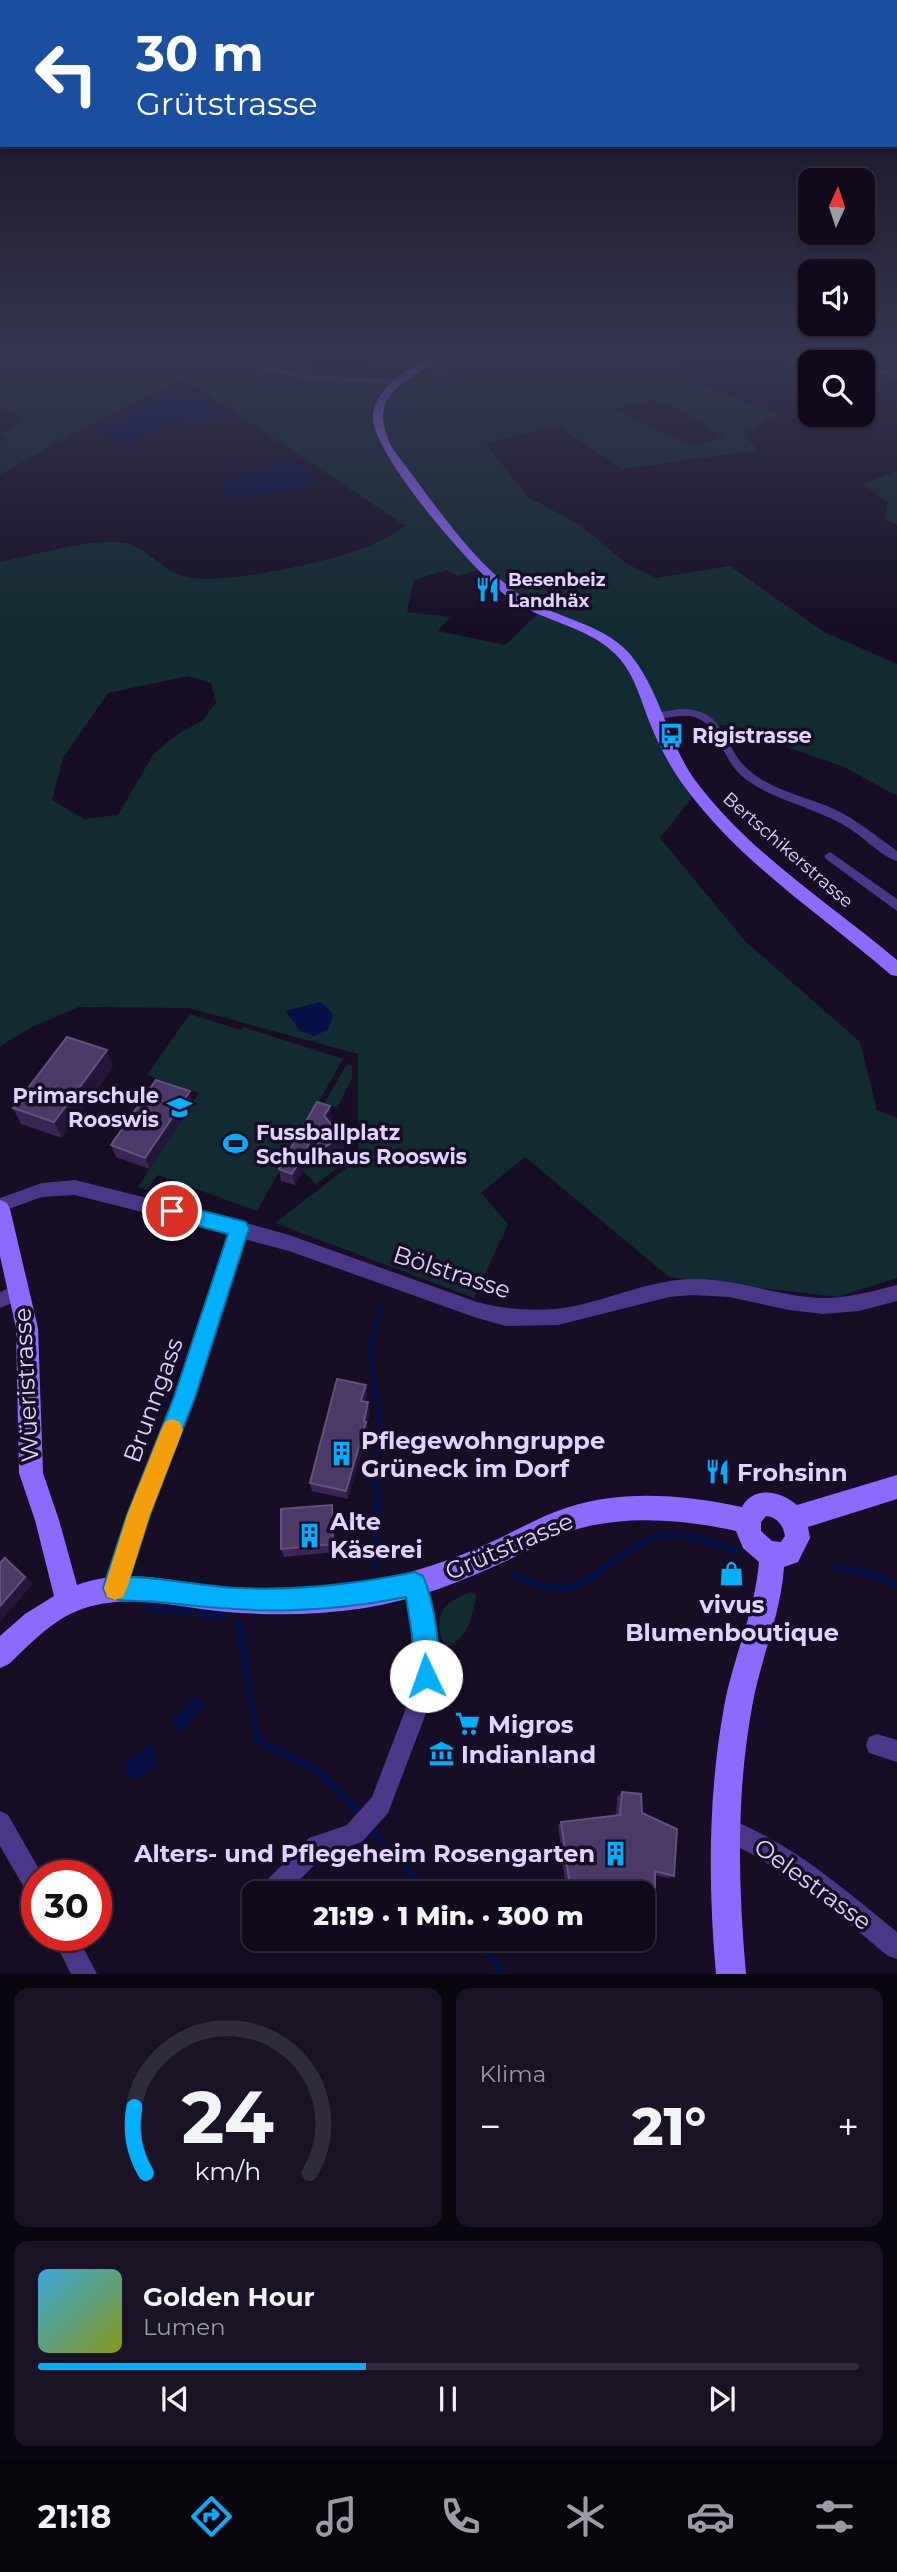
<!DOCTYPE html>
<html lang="de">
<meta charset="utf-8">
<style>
body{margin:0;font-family:Montserrat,sans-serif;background:#1a1325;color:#f1f3f6;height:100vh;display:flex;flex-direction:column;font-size:26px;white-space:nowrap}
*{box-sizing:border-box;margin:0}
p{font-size:23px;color:#9c9aa3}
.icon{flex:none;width:38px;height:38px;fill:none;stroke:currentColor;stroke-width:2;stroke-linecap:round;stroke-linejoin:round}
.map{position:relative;height:1974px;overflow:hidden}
.details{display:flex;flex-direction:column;gap:14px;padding:14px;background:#09060f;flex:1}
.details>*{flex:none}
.top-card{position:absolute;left:0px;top:0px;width:898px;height:147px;box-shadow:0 2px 5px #0004,0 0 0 2px #302b3b;background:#1a4fa0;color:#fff;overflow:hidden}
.needle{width:46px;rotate:3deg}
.fabs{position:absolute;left:798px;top:168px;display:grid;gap:14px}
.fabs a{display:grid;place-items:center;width:77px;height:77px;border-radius:14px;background:#110a1c;box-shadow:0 2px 5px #0004,0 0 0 2px #302b3b;font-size:35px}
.speed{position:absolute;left:21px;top:1860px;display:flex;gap:14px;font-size:35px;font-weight:700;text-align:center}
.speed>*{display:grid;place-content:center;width:91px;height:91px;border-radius:50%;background:#110a1c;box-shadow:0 2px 5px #0004,0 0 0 2px #302b3b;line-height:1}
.speed .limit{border:10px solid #d22;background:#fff;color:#111}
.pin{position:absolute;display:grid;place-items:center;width:60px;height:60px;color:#fff;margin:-30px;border:4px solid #fff;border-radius:50%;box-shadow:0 2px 7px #0007}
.me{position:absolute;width:77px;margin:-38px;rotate:357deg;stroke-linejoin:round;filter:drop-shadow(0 0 5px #0008)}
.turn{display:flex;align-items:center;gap:24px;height:147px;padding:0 21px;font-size:32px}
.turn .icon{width:91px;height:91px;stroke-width:2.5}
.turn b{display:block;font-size:49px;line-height:60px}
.big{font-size:52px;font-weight:800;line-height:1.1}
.details .widget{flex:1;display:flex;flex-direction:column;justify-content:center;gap:10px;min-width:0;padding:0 24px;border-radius:14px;background:#1a1325}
.details .dial{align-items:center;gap:0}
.dial svg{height:182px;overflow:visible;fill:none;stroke:#302b3b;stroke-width:7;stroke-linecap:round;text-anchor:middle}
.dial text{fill:#f1f3f6;stroke:none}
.song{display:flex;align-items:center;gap:21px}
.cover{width:84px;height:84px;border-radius:10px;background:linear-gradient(135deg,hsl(200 70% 55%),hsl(70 70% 35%))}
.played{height:7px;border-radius:4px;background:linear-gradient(90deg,#00affe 40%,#302b3b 40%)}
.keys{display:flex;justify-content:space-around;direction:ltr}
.heat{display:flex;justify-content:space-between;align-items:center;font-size:38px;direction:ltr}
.details .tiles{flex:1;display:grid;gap:14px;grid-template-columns:1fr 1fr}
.widget:last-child{grid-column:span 2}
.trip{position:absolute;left:242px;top:1881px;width:413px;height:70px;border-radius:14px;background:#110a1c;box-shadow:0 2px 5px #0004,0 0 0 2px #302b3b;font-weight:800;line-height:70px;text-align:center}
.tabs{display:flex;height:112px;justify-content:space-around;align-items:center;background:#07040b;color:#9c9aa3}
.tabs .icon{width:49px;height:49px}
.tabs .current{color:#00affe}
.tabs b{font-size:32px;color:#f1f3f6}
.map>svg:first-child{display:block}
.green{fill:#112b30;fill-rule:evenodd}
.water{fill:#081145}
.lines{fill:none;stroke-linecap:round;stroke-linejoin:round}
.stream-far2{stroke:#081145;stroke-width:2.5}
.stream-far1{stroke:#081145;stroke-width:5}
.stream{stroke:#081145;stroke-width:7}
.street{fill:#4b3787;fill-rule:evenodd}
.secondary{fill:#8d6aff;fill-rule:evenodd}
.wall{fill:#392655}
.shaded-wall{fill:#24153a}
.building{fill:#4b3967;stroke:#62517f;stroke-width:2}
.route{fill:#00affe;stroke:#0072a5;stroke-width:2}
.slow{fill:#f59e0b}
.labels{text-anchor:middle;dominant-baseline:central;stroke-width:7;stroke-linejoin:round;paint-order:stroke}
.far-poi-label{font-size:18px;font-weight:bold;fill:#e1d3ff;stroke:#170e26;text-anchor:start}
.far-street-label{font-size:18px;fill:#e1d3ff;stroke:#170e26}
.poi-label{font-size:21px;font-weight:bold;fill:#e1d3ff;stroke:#170e26;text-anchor:start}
.near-street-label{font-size:24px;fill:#e1d3ff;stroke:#170e26}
.near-poi-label{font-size:24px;font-weight:bold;fill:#e1d3ff;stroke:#170e26;text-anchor:start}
</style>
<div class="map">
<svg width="897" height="1974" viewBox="0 0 897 1974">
<rect width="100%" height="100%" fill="#170e26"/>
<!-- green -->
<g class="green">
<path d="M 0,357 L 291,357 L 314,371 L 317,377 L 397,382 L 417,367 L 324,357 L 667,357 L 686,378 L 777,414 L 748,431 L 749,441 L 758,450 L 623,469 L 555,425 L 486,444 L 528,497 L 580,525 L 627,564 L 656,578 L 730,566 L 824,632 L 897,664 L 897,796 L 844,767 L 727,726 L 714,724 L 703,716 L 656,716 L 699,789 L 660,838 L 746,942 L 860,1042 L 877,1110 L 897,1118 L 897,1278 L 838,1297 L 669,1277 L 525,1157 L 481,1193 L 508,1224 L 474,1298 L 275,1223 L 358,1159 L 358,1054 L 189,1008 L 79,1007 L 32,1027 L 0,1046 L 0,562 C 37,555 89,538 126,543 C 145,546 163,572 186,577 C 226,585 324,563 363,548 C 378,543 392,534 406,526 L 184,379 L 73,433 L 0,475 L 0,441 L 6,440 L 1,433 L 21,421 L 18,415 L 0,410 ZM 649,400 C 678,407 700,419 724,438 L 693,445 L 614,410 ZM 482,569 L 541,611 L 505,645 L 438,631 L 450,617 L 407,612 L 414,580 L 447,570 L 458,576 ZM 188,676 L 211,683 L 216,703 L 202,721 L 178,734 L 154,753 L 118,815 L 84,819 L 52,800 L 63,758 L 108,693 Z"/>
<polygon points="768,357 897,357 897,377 874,368 863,374 863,362 810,362 810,372"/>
<polygon points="897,471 897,525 885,519 888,502 863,484"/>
<polygon points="190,1014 241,1030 243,1027 343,1059 257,1211 158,1175 147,1190 138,1187 199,1093 147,1075"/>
<polygon points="347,1064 352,1065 352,1078 337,1108 324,1104"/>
<polygon points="315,1149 324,1160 329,1157 338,1167 316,1184 303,1171"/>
<path d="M 471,1592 L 475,1593 L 476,1597 C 473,1614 467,1641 447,1646 C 437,1636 436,1612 449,1603 C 456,1598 464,1595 471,1592 Z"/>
</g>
<!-- water -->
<g class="water">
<path d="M 178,388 L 185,388 L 226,417 C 196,422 166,420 139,437 L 138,443 L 124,443 L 94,431 Z"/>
<polygon points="284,460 294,461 316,477 313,484 283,493 218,496 225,489 223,482"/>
<polygon points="320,1002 327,1007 333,1016 328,1029 315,1036 300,1031 285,1011"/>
<polygon points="197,1694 205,1706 180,1733 171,1721"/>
<polygon points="152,1744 158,1765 131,1782 125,1761"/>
</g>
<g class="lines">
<!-- stream-far2 -->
<g class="stream-far2">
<polyline points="311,357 408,368"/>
<polyline points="421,371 448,368 461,357"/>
</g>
<!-- stream-far1 -->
<polyline class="stream-far1" points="375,1476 374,1468 382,1435 370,1352 382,1305"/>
<!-- stream -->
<g class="stream">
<polyline points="375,1474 378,1497 376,1566"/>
<polyline points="833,1567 871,1574 897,1585"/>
<path d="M 514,1576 C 576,1602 579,1583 629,1551 C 639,1544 651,1536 663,1535 C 688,1532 713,1543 736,1550"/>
<polyline points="147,1608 189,1612"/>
<polyline points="200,1613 224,1616"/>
<polyline points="239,1623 258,1742 313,1767 362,1816"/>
<polyline points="369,1826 428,1894"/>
<polyline points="474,1939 494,1960 502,1974"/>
</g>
<!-- street -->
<g class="street">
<polygon points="208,357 222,357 304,375 397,380 401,382 397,384 304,379"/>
<polygon points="830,357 842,357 856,362 845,362"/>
<polygon points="863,363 897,375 897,379 863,367"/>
<path d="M 679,709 C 729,708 721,748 751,772 C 774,791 807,797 834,809 C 857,820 876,836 897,851 L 897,861 C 881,856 867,840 853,831 C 819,807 770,801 742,776 C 724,761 720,732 701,720 C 684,709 661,724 649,716 L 655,713 Z"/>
<polygon points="830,852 897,899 897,911 826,859 824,856"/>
<path d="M 75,1180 L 239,1221 L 289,1235 L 477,1302 C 503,1309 529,1311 556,1309 C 602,1304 645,1280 692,1279 C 737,1278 779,1297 824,1298 C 849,1298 873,1291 897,1285 L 897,1301 L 859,1311 L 823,1314 L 789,1310 L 729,1297 L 692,1295 L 669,1297 L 558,1325 L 506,1326 L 477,1318 L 289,1251 L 244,1239 L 194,1397 L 148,1515 L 125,1589 L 122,1596 L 115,1599 L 108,1596 L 105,1589 L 128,1515 L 176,1397 L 229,1234 L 75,1195 L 42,1197 L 0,1212 L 0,1198 L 42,1183 Z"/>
<polygon points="19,1284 25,1286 28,1292 25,1298 0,1308 0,1292"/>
<polygon points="415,1574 422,1577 425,1584 435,1635 436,1687 388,1813 362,1842 324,1855 286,1894 257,1894 261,1886 309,1838 347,1825 372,1797 414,1687 413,1635 405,1584 408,1577"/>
<polygon points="877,1734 897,1740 897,1762 869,1753 866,1745 869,1737"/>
<polygon points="0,1811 8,1815 43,1876 37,1876 37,1900 29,1896 0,1846"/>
<path d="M 724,1817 C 791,1842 842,1888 897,1932 L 897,1959 L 888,1956 C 832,1910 784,1865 716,1837 L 712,1829 L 716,1821 Z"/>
<polygon points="254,1918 254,1939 262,1939 253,1944 244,1941 241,1932 245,1921"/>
<polygon points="52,1936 77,1936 97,1974 71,1974"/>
</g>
<!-- secondary -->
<g class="secondary">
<path d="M 430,357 L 441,357 C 405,386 365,391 392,448 C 431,498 466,555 517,593 C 551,618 600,621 629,653 C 660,689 667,741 695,780 C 749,853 828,902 897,960 L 897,976 L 891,975 C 822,915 742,864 687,790 C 671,769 659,746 649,721 C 641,700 635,677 620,659 C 592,626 543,623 509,598 C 477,575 369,452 373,415 C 376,386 407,370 430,357 Z"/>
<path d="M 0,1200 L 7,1203 L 10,1209 L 38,1328 L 43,1473 L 59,1520 L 77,1585 C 127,1566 177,1583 228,1587 C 264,1589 299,1589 334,1586 C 387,1581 438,1566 487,1544 C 514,1532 540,1516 569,1507 C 622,1489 687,1495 742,1507 C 754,1485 781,1491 797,1505 L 897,1475 L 897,1499 L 808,1527 L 810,1538 L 798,1562 L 784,1567 C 781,1615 760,1660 752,1707 C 736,1795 738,1885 746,1974 L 716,1974 C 708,1885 708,1795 724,1707 C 733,1658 755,1612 759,1562 L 743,1548 L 736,1531 C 684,1519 619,1514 568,1532 C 546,1539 526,1552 506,1561 C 461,1582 414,1600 365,1608 C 320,1615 273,1616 227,1612 C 180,1608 132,1593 85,1608 C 55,1617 31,1643 9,1664 L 0,1668 L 0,1636 L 25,1614 L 54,1596 L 35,1520 L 19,1473 L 16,1328 L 0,1256 ZM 766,1516 C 777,1517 783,1525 785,1536 L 781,1542 L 772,1541 L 761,1531 L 761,1522 Z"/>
</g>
</g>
<!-- wall -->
<g class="wall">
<polygon points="113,1067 62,1138 21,1124 13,1108"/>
<polygon points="193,1103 150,1169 116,1157 111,1145"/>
<polygon points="332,1117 330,1122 342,1136 344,1148 324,1160 315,1149 295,1185 281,1181 279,1169"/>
<polygon points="366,1385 367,1395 365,1402 368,1402 370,1412 367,1424 368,1431 348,1499 312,1491 310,1483"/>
<polygon points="332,1505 334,1513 335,1552 284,1557 281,1549"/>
<polygon points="622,1792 642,1813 674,1876 668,1878 655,1875 655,1890 649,1892 603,1891 600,1884 566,1888 558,1825 561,1822 616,1815 617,1797"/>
</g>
<!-- shaded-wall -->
<g class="shaded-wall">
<polygon points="107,1050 113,1067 62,1138 54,1122"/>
<polygon points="190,1091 193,1103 150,1169 145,1158"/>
<polygon points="330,1106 332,1117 326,1128 324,1116"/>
<polygon points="342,1136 344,1148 324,1160 322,1149"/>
<polygon points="313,1137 315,1149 295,1185 292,1174"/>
<polygon points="366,1385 367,1395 363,1411 361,1401"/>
<polygon points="368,1402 370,1412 367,1424 368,1431 348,1499 346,1491"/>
<polygon points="332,1505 334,1513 335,1552 333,1544"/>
<polygon points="5,1558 33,1584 0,1622 0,1606"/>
</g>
<!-- building -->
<g class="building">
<polygon points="67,1037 107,1050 54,1122 13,1108"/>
<polygon points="156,1080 190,1091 145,1158 111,1145"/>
<polygon points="317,1102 330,1106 324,1116 342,1136 322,1149 313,1137 292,1174 279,1169"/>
<polygon points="337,1379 366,1385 361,1401 368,1402 364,1421 366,1422 346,1491 310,1483"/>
<polygon points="332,1505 333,1544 281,1549 281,1509"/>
<polygon points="5,1558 25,1577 0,1606 0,1563"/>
<polygon points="622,1792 641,1794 642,1813 677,1829 674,1876 655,1871 655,1890 608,1889 605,1881 570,1886 561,1822 620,1815"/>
</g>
<!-- sky -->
<linearGradient id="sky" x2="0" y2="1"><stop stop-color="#0d0815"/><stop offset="0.56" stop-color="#363652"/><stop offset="1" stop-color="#363652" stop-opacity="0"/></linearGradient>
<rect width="897" height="633" fill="url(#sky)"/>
<!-- route -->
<path class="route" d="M 172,1203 L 239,1220 L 246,1222 L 249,1228 L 195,1397 L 150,1515 L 130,1577 C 166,1578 202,1586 238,1588 C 298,1591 356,1584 415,1572 L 423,1576 C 433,1599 445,1661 435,1685 L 426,1688 L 418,1685 L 414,1676 L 412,1635 L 406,1597 C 315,1615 250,1613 160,1602 C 142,1600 123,1603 107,1597 L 103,1588 L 127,1515 L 174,1397 L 228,1234 L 165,1217 L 163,1211 L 165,1205 Z"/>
<!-- slow -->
<polygon class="slow" points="172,1419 180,1422 183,1430 150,1515 127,1588 123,1597 115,1600 107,1597 104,1588 127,1515 161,1430 165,1422"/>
<!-- icons -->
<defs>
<symbol id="restaurant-bare" viewBox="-9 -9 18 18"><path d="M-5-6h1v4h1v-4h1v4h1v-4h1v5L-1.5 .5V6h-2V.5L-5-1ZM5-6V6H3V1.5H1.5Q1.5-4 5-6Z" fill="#00affe" stroke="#170e26" stroke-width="2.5" paint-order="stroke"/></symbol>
<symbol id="bus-bare" viewBox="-9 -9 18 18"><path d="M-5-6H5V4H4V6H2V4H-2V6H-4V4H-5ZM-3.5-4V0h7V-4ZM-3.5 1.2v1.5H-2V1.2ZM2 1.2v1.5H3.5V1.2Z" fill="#00affe" stroke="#170e26" stroke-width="2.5" paint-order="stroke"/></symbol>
<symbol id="school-bare" viewBox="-9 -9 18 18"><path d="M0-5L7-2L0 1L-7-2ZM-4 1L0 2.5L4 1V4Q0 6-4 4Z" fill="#00affe" stroke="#170e26" stroke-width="2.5" paint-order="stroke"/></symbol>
<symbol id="stadium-bare" viewBox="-9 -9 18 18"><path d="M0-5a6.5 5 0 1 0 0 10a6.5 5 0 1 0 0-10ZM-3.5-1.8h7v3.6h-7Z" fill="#00affe" stroke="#170e26" stroke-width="2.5" paint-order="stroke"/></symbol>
<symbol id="building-bare" viewBox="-9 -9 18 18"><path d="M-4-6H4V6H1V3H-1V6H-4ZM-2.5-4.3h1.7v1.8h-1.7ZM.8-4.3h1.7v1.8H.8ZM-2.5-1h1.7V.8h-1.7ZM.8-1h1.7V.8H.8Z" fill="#00affe" stroke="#170e26" stroke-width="2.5" paint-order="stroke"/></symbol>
<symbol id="shop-bare" viewBox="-9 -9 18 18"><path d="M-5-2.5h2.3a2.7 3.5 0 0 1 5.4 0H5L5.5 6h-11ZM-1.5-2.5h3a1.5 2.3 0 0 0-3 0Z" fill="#00affe" stroke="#170e26" stroke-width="2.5" paint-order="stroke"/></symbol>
<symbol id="supermarket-bare" viewBox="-9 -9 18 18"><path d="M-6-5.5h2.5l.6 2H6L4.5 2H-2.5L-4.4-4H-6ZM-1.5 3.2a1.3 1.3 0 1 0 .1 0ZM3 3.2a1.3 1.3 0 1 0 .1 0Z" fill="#00affe" stroke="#170e26" stroke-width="2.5" paint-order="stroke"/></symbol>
<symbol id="museum-bare" viewBox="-9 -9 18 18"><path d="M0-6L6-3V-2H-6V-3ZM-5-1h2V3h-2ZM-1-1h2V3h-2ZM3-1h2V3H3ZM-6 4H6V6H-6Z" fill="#00affe" stroke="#170e26" stroke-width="2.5" paint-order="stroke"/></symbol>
</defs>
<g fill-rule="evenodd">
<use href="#restaurant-bare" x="470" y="572" width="35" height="35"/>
<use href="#bus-bare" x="654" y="718" width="35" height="35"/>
<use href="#school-bare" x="162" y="1090" width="35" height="35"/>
<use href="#stadium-bare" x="218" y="1126" width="35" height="35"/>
<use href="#building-bare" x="324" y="1436" width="35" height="35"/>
<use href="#restaurant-bare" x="700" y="1454" width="35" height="35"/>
<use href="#building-bare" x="292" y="1518" width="35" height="35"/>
<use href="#shop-bare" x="714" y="1556" width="35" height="35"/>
<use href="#supermarket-bare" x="450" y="1706" width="35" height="35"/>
<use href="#museum-bare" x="424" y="1736" width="35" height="35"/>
<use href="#building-bare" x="598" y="1836" width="35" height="35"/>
</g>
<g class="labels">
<!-- far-poi labels -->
<g class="far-poi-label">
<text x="508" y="580">Besenbeiz<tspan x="508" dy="21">Landhäx</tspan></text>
</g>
<!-- far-street labels -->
<g class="far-street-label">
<text transform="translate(788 850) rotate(41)">Bertschikerstrasse</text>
</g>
<!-- poi labels -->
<g class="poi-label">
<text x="692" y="735">Rigistrasse</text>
<text x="159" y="1095" text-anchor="end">Primarschule<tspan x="159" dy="24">Rooswis</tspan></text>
<text x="256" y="1132">Fussballplatz<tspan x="256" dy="24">Schulhaus Rooswis</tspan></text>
</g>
<!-- near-street labels -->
<g class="near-street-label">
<text transform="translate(452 1272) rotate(18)">Bölstrasse</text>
<text transform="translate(26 1385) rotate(-93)">Wüeristrasse</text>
<text transform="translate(153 1400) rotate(-70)">Brunngass</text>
<text transform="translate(509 1546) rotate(-23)">Grütstrasse</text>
<text transform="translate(813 1884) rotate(36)">Oelestrasse</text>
</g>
<!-- near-poi labels -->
<g class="near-poi-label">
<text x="361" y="1440">Pflegewohngruppe<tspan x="361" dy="28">Grüneck im Dorf</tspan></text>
<text x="737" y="1472">Frohsinn</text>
<text x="330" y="1521">Alte<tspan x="330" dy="28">Käserei</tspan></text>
<text x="732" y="1604" text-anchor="middle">vivus<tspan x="732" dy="28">Blumenboutique</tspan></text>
<text x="488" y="1724">Migros</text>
<text x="461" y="1754">Indianland</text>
<text x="595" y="1853" text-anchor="end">Alters- und Pflegeheim Rosengarten</text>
</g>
</g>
</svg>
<div class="fabs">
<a><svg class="needle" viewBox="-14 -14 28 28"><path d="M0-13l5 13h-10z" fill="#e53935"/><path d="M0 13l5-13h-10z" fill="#9c9aa3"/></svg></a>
<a><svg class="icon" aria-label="sound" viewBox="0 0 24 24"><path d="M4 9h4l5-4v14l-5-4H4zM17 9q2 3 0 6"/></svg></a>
<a><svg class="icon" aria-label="search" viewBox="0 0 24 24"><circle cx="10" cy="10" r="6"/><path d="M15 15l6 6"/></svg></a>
</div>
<div class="speed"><div class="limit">30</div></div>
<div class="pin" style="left:172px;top:1211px;background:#d93025"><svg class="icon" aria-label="arrive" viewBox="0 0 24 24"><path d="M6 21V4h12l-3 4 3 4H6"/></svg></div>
<svg class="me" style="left:426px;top:1676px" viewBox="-20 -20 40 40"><circle r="19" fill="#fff"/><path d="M0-13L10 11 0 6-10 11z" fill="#00affe"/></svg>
<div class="trip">21:19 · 1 Min. · 300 m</div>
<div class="top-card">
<div class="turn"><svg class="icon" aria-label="left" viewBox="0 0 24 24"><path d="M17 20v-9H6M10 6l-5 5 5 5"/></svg><div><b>30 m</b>Grütstrasse</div></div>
</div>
</div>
<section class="details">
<div class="tiles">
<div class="widget dial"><svg viewBox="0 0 100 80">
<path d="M14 69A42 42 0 1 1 86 69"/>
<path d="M14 69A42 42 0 0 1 9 40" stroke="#00affe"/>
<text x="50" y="56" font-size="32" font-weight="700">24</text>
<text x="50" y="72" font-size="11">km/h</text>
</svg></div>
<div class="widget"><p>Klima</p>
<div class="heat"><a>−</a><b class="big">21°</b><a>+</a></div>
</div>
<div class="widget">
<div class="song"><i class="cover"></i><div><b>Golden Hour</b><p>Lumen</p></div></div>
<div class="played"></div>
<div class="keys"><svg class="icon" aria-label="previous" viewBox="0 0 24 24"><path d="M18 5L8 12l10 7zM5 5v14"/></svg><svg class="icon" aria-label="pause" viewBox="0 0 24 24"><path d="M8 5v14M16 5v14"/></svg><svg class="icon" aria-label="next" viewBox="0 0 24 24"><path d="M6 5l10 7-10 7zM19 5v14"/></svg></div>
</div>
</div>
</section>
<nav class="tabs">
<b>21:18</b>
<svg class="icon current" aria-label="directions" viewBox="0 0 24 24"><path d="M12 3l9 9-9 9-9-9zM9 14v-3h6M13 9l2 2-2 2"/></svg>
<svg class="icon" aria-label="music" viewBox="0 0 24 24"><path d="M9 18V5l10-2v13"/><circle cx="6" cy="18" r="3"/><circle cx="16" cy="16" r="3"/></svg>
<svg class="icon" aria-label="phone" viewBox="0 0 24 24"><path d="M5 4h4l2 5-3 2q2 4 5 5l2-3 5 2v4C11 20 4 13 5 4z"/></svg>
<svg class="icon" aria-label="climate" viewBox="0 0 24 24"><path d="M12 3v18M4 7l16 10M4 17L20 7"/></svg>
<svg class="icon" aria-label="car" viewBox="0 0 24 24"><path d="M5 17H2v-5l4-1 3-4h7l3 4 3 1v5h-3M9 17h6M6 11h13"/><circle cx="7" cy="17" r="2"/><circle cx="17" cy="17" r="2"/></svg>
<svg class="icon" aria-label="filters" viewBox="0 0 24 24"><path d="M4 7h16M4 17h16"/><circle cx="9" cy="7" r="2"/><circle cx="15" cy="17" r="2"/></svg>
</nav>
